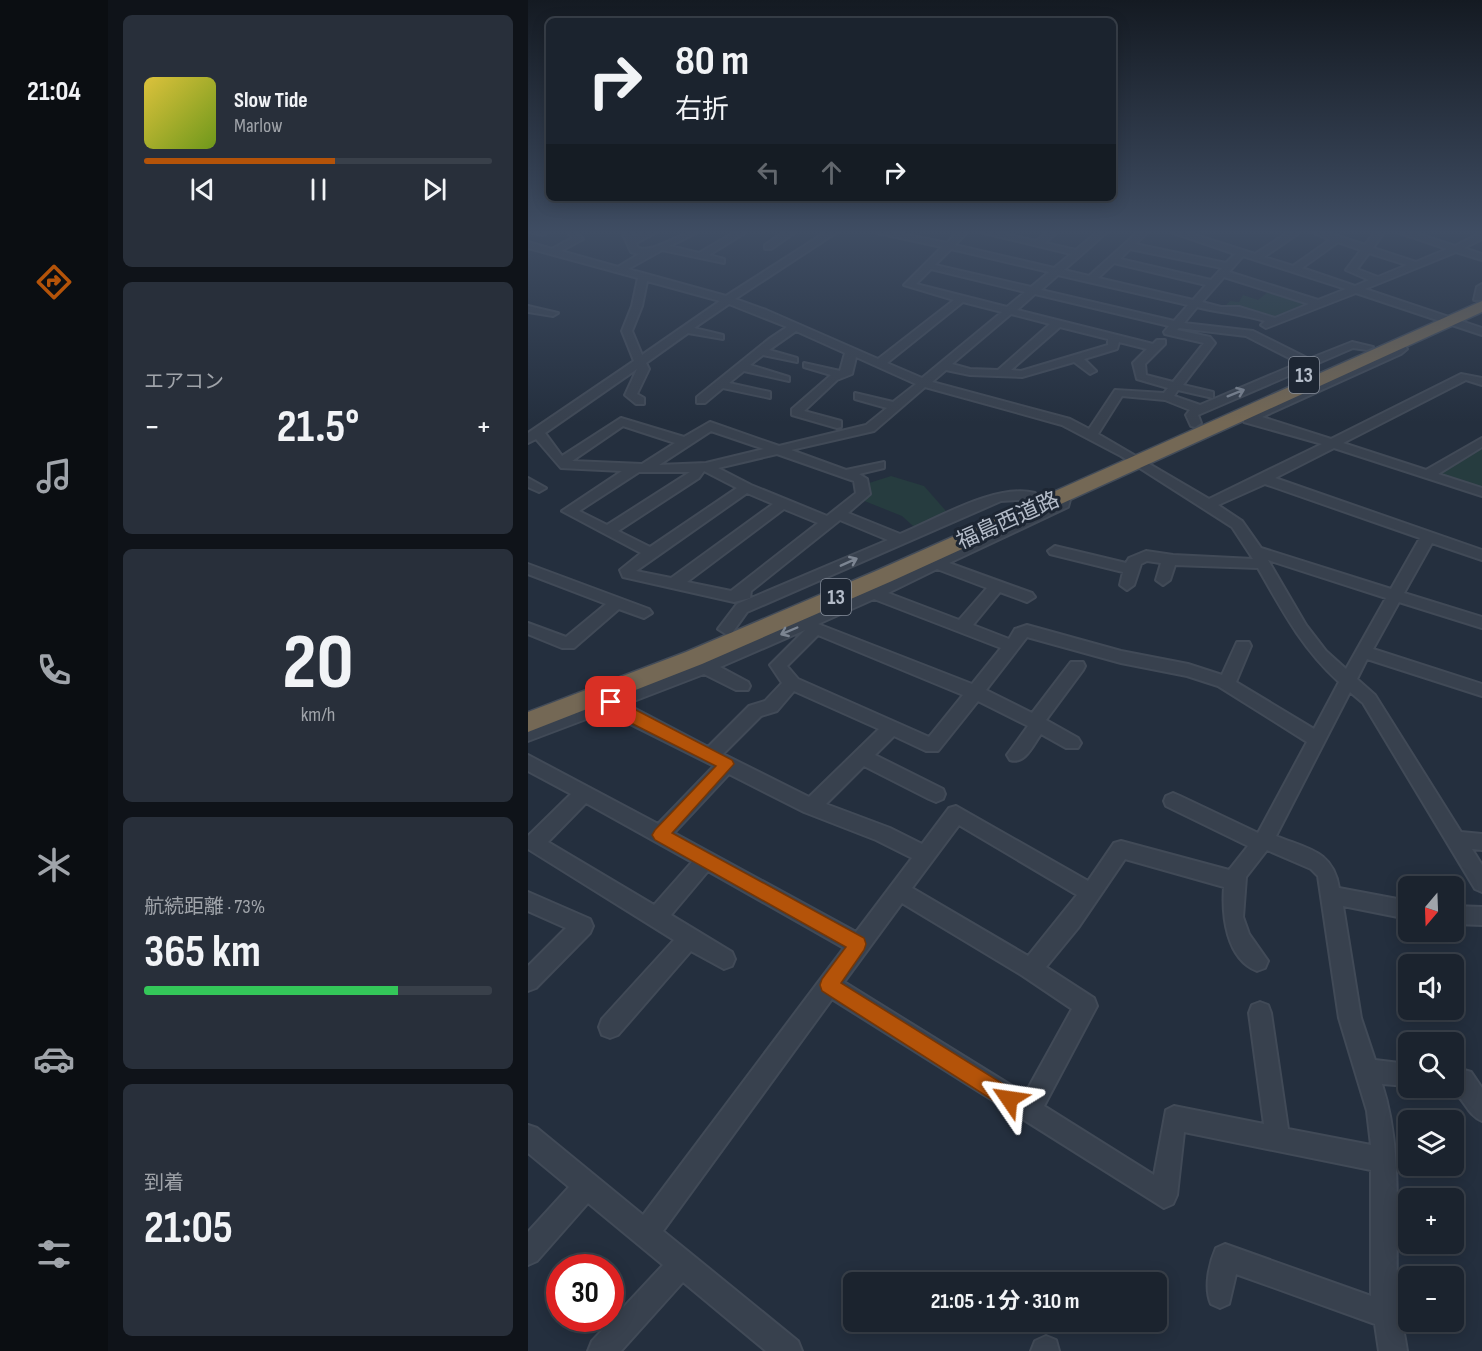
<!DOCTYPE html>
<html lang="ja">
<meta charset="utf-8">
<style>
body{margin:0;font-family:"Sofia Sans Condensed","Noto Sans JP",sans-serif;background:#282f3a;color:#f1f3f6;height:100vh;display:flex;flex-direction:column;font-size:22px;white-space:nowrap}
*{box-sizing:border-box;margin:0}
p{font-size:20px;color:#a0a4aa}
.icon{flex:none;width:33px;height:33px;fill:none;stroke:currentColor;stroke-width:2;stroke-linecap:round;stroke-linejoin:round}
.map{position:relative;flex:1;overflow:hidden}
.sheet{display:flex;flex-direction:column;gap:15px;padding:15px;background:#0f1319;width:420px}
.sheet>*{flex:none}
.guide{position:absolute;left:18px;top:18px;width:570px;height:183px;border-radius:9px;box-shadow:0 3px 15px #0003,0 0 0 2px #39404a;background:#1b232e;color:#f1f3f6;overflow:hidden}
.needle{width:39px;rotate:199deg}
.controls{position:absolute;left:870px;top:876px;display:grid;gap:12px}
.controls a{display:grid;place-items:center;width:66px;height:66px;border-radius:9px;background:#1b232e;box-shadow:0 3px 15px #0003,0 0 0 2px #39404a;font-size:30px}
.speed{position:absolute;left:18px;top:1254px;display:flex;gap:12px;font-size:30px;font-weight:700;text-align:center}
.speed>*{display:grid;place-content:center;width:78px;height:78px;border-radius:50%;background:#1b232e;box-shadow:0 3px 15px #0003,0 0 0 2px #39404a;line-height:1}
.speed .limit{border:9px solid #d22;background:#fff;color:#111}
.pin{position:absolute;display:grid;place-items:center;width:51px;height:51px;color:#fff;margin:-26px;border-radius:12px;box-shadow:0 3px 9px #0006}
.me{position:absolute;width:66px;margin:-33px;rotate:302deg;stroke-linejoin:round;filter:drop-shadow(0 0 4px #0008)}
.turn{display:flex;align-items:center;gap:21px;height:126px;padding:0 30px;font-size:27px}
.turn .icon{width:78px;height:78px;stroke-width:2.5}
.turn b{display:block;font-size:42px;line-height:51px}
.lanes{display:flex;align-items:center;height:57px;padding:0 30px;background:#0003;justify-content:center;gap:30px;direction:ltr}
.lanes .off{opacity:.35}
.big{font-size:45px;font-weight:700;line-height:1.1}
.sheet .card{flex:1;display:flex;flex-direction:column;justify-content:center;gap:9px;min-width:0;padding:0 21px;border-radius:9px;background:#282f3a}
.sheet .dial{align-items:center;gap:0}
.dial b{font-size:78px;line-height:1}
.song{display:flex;align-items:center;gap:18px}
.cover{width:72px;height:72px;border-radius:9px;background:linear-gradient(135deg,hsl(50 70% 55%),hsl(80 70% 35%))}
.played{height:6px;border-radius:3px;background:linear-gradient(90deg,#b45309 55%,#39404a 55%)}
.keys{display:flex;justify-content:space-around;direction:ltr}
.heat{display:flex;justify-content:space-between;align-items:center;font-size:33px;direction:ltr}
.charge{height:9px;border-radius:4px;background:linear-gradient(90deg,#34c759 73%,#39404a 0)}
.trip{position:absolute;left:315px;top:1272px;width:324px;height:60px;border-radius:9px;background:#1b232e;box-shadow:0 3px 15px #0003,0 0 0 2px #39404a;font-weight:700;line-height:60px;text-align:center}
main{display:flex;flex:1;min-height:0}
.tab-bar{display:flex;flex-direction:column;width:108px;justify-content:space-around;align-items:center;background:#0b0e12;color:#a0a4aa}
.tab-bar .icon{width:42px;height:42px}
.tab-bar .active{color:#b45309}
.tab-bar b{font-size:27px;color:#f1f3f6}
.map>svg:first-child{display:block}
.green{fill:#263c3f}
.lines{fill:none;stroke-linecap:round;stroke-linejoin:round}
.minor-casing{stroke:#414a57;stroke-width:4}
.highway-casing{stroke:#434c59;stroke-width:3}
.minor{fill:#38414e;fill-rule:evenodd}
.highway{fill:#746855;fill-rule:evenodd}
.oneway{stroke:#7c8592}
.route{fill:#b45309;stroke:#753606;stroke-width:1.5}
.labels{text-anchor:middle;dominant-baseline:central;stroke-width:6;stroke-linejoin:round;paint-order:stroke}
.shield{fill:#1d2633;stroke:#878f9c;stroke-width:1.5}
.shield-label{font-size:21px;font-weight:bold;fill:#b4bcc9}
.street-label{font-size:22px;fill:#b4bcc9;stroke:#1d2633}
</style>
<main>
<nav class="tab-bar">
<b>21:04</b>
<svg class="icon active" aria-label="directions" viewBox="0 0 24 24"><path d="M12 3l9 9-9 9-9-9zM9 14v-3h6M13 9l2 2-2 2"/></svg>
<svg class="icon" aria-label="music" viewBox="0 0 24 24"><path d="M9 18V5l10-2v13"/><circle cx="6" cy="18" r="3"/><circle cx="16" cy="16" r="3"/></svg>
<svg class="icon" aria-label="phone" viewBox="0 0 24 24"><path d="M5 4h4l2 5-3 2q2 4 5 5l2-3 5 2v4C11 20 4 13 5 4z"/></svg>
<svg class="icon" aria-label="climate" viewBox="0 0 24 24"><path d="M12 3v18M4 7l16 10M4 17L20 7"/></svg>
<svg class="icon" aria-label="car" viewBox="0 0 24 24"><path d="M5 17H2v-5l4-1 3-4h7l3 4 3 1v5h-3M9 17h6M6 11h13"/><circle cx="7" cy="17" r="2"/><circle cx="17" cy="17" r="2"/></svg>
<svg class="icon" aria-label="filters" viewBox="0 0 24 24"><path d="M4 7h16M4 17h16"/><circle cx="9" cy="7" r="2"/><circle cx="15" cy="17" r="2"/></svg>
</nav>
<section class="sheet">
<div class="card">
<div class="song"><i class="cover"></i><div><b>Slow Tide</b><p>Marlow</p></div></div>
<div class="played"></div>
<div class="keys"><svg class="icon" aria-label="previous" viewBox="0 0 24 24"><path d="M18 5L8 12l10 7zM5 5v14"/></svg><svg class="icon" aria-label="pause" viewBox="0 0 24 24"><path d="M8 5v14M16 5v14"/></svg><svg class="icon" aria-label="next" viewBox="0 0 24 24"><path d="M6 5l10 7-10 7zM19 5v14"/></svg></div>
</div>
<div class="card"><p>エアコン</p>
<div class="heat"><a>−</a><b class="big">21.5°</b><a>+</a></div>
</div>
<div class="card dial"><b>20</b><p>km/h</p></div>
<div class="card"><p>航続距離 · 73%</p><b class="big">365 km</b><div class="charge"></div></div>
<div class="card"><p>到着</p><b class="big">21:05</b></div>
</section>
<div class="map">
<svg width="954" height="1351" viewBox="0 0 954 1351">
<rect width="100%" height="100%" fill="#242f3e"/>
<!-- green -->
<g class="green">
<polygon points="742,290 784,303 747,319 695,308 702,301 711,302 715,295 730,300"/>
<polygon points="954,446 954,489 907,473"/>
<polygon points="363,476 396,486 425,519 393,533 374,516 334,500 341,495 338,484"/>
</g>
<g class="lines">
<defs>
<g id="minor">
<polygon points="0,232 20,232 16,235"/>
<path d="M 39,232 L 48,232 L 55,239 L 33,251 L 90,267 L 111,254 L 103,252 L 94,232 L 103,232 L 105,237 L 116,232 L 129,232 L 108,243 L 110,248 C 129,253 149,232 170,232 L 142,246 L 171,253 L 207,232 L 218,232 L 181,255 L 196,259 L 196,263 L 134,250 L 100,269 L 198,296 L 298,232 L 309,232 L 207,299 L 238,310 L 350,359 L 426,300 L 376,285 L 414,247 L 345,232 L 365,232 L 419,243 L 429,232 L 439,232 L 427,245 L 526,268 L 543,254 L 452,232 L 470,232 L 508,241 L 519,232 L 529,232 L 517,243 L 548,250 L 569,232 L 579,232 L 536,270 L 561,276 L 610,232 L 620,232 L 607,244 L 698,263 L 707,254 L 643,232 L 658,232 L 727,254 L 761,232 L 772,232 L 736,257 L 765,266 L 802,240 L 784,232 L 798,232 L 837,245 L 847,232 L 856,232 L 845,248 L 888,262 L 919,249 L 869,232 L 884,232 L 927,246 L 954,232 L 954,239 L 936,248 L 954,254 L 954,260 L 928,252 L 837,289 L 954,328 L 954,335 L 828,293 L 738,328 L 733,325 L 737,321 C 715,314 692,313 669,307 L 656,323 L 725,331 L 781,359 L 824,342 L 845,347 L 839,350 L 825,348 L 670,415 L 673,423 L 667,427 L 663,426 L 658,415 L 662,410 L 637,400 L 594,396 L 570,434 L 681,499 L 794,444 L 716,422 L 716,416 L 865,350 L 867,342 L 876,344 L 879,349 L 873,354 L 734,417 L 803,439 L 933,374 L 954,378 L 954,385 L 938,380 L 815,443 L 898,470 L 954,438 L 954,447 L 910,474 L 954,488 L 954,496 L 806,448 L 747,478 L 954,550 L 954,560 L 904,543 L 876,593 L 954,617 L 954,628 L 871,602 L 845,649 L 954,684 L 954,696 L 839,659 L 829,679 L 847,695 L 933,832 L 954,834 L 954,850 L 944,849 L 954,865 L 954,892 L 947,889 L 835,703 L 822,692 L 748,836 C 779,849 805,850 811,888 L 880,901 L 880,919 L 815,906 L 833,1018 L 847,1060 L 880,1064 L 880,1086 L 854,1084 C 875,1149 867,1219 869,1287 C 870,1308 876,1330 879,1351 L 851,1351 L 847,1324 L 708,1274 L 701,1304 L 692,1308 L 683,1304 C 676,1288 681,1264 688,1248 L 697,1244 L 843,1296 L 843,1170 L 656,1132 L 649,1195 L 645,1204 L 636,1208 L 304,999 L 135,1231 L 270,1341 L 274,1351 L 238,1351 L 155,1282 L 93,1351 L 60,1351 L 64,1341 L 135,1265 L 60,1203 L 9,1261 L 0,1265 L 0,1232 L 41,1187 L 0,1153 L 0,1125 L 9,1128 L 115,1215 L 316,948 L 180,871 L 143,915 L 204,952 L 207,959 L 204,966 L 196,969 L 163,951 L 90,1035 L 82,1038 L 74,1035 L 71,1027 L 74,1019 L 146,940 L 0,849 L 0,836 L 43,794 L 0,771 L 0,755 L 130,824 L 186,766 L 98,722 L 82,710 L 0,741 L 0,727 L 171,663 L 330,594 L 528,502 L 531,493 L 536,492 L 543,496 L 540,507 L 421,563 L 504,593 L 507,597 L 499,602 L 472,592 L 445,625 L 481,639 L 487,629 L 499,625 L 593,651 L 660,664 L 694,675 L 709,642 L 721,642 L 723,646 L 708,682 L 786,729 L 811,682 C 774,648 755,612 730,568 L 647,565 L 642,580 L 635,585 L 628,580 L 633,563 L 619,561 L 613,564 L 606,585 L 599,590 L 592,585 L 595,572 L 522,554 L 520,551 L 527,546 L 598,563 L 601,558 L 618,551 L 645,555 L 725,559 L 704,527 L 593,456 L 534,425 L 397,387 L 346,431 L 263,450 L 318,470 L 356,462 L 356,468 L 331,474 L 339,479 L 342,494 L 320,513 L 372,534 C 409,519 467,483 507,493 L 507,499 L 473,501 L 219,612 L 204,633 L 198,634 L 190,629 L 209,604 L 360,540 L 312,520 L 223,591 L 222,598 L 206,602 L 95,577 L 92,570 L 113,553 L 34,511 L 94,471 L 33,468 L 8,439 L 0,443 L 0,433 L 106,361 L 94,331 L 104,306 L 110,278 L 0,248 L 0,242 L 24,249 L 44,238 ZM 810,242 L 833,250 L 818,270 L 841,280 L 827,286 L 774,268 ZM 423,249 L 521,272 L 503,287 L 407,265 ZM 602,249 L 694,268 L 683,280 L 592,259 ZM 841,253 L 879,265 L 850,277 L 829,269 ZM 715,256 L 818,289 L 790,300 L 701,272 ZM 586,263 L 678,285 L 665,300 L 570,278 ZM 403,269 L 497,292 L 479,307 L 388,284 ZM 530,275 L 660,305 L 646,321 L 513,290 ZM 696,277 L 781,304 L 747,318 L 711,307 L 693,307 L 674,302 ZM 119,281 L 192,301 L 114,355 L 104,331 L 114,306 ZM 507,294 L 641,326 L 636,332 L 637,334 L 676,343 L 645,382 L 618,375 L 617,364 L 637,344 L 637,340 L 629,340 L 625,344 L 489,310 ZM 435,302 L 474,312 L 394,378 L 359,363 ZM 201,304 L 259,327 L 241,339 L 169,397 L 169,403 L 177,403 L 195,388 L 242,398 L 242,392 L 201,383 L 216,371 L 261,381 L 261,377 L 222,365 L 235,355 L 269,362 L 269,358 L 241,350 L 268,331 L 317,353 L 312,371 L 276,363 L 276,367 L 303,375 L 264,409 L 264,415 L 309,428 L 313,427 L 313,421 L 276,411 L 309,380 L 324,374 L 328,357 L 388,384 L 365,402 L 327,393 L 327,399 L 359,408 L 338,425 L 251,446 L 182,422 L 156,437 L 93,418 L 34,456 L 17,433 L 109,369 L 97,395 L 108,404 L 116,404 L 116,398 L 109,394 L 121,369 L 118,363 L 160,333 L 195,339 L 195,335 L 166,328 ZM 483,314 L 522,324 L 470,370 L 442,369 L 424,364 ZM 532,327 L 580,339 L 580,345 L 493,371 L 483,370 ZM 651,328 L 718,336 L 771,363 L 672,405 L 646,396 L 650,390 L 685,398 L 685,392 L 655,385 L 687,343 L 682,337 L 649,330 ZM 591,342 L 619,349 L 605,363 L 609,379 L 640,388 L 636,393 L 587,390 L 561,429 L 542,419 L 404,382 L 418,370 L 442,375 L 494,377 L 546,362 L 562,374 L 568,371 L 556,359 L 589,349 ZM 95,426 L 147,443 L 114,464 L 44,461 ZM 183,431 L 236,449 L 178,463 L 131,465 ZM 249,454 L 326,481 L 328,493 L 299,516 L 223,485 L 190,468 ZM 176,471 L 209,488 L 122,547 L 90,531 L 171,478 ZM 111,472 L 162,472 L 79,525 L 51,511 ZM 737,484 L 892,538 L 863,589 L 733,548 L 714,521 L 690,505 ZM 219,493 L 245,504 L 143,578 L 108,571 ZM 256,509 L 290,523 L 203,591 L 159,582 ZM 740,560 L 858,598 L 818,669 L 798,651 L 778,625 ZM 409,569 L 459,588 L 431,620 L 360,593 ZM 346,599 L 473,648 L 444,684 L 290,624 ZM 277,630 L 242,665 L 254,683 L 237,701 L 221,706 L 180,747 L 98,704 L 176,674 L 208,690 L 220,690 L 222,686 L 220,682 L 192,667 ZM 290,635 L 435,695 L 401,737 L 270,679 L 259,666 ZM 499,637 L 593,663 L 659,676 L 690,686 L 779,742 L 730,833 L 652,796 L 645,793 L 638,796 L 636,801 L 638,806 L 720,846 L 701,870 L 593,841 L 586,843 L 560,881 L 428,806 L 421,808 L 394,844 L 362,828 L 298,804 L 336,766 L 401,799 L 408,802 L 415,799 L 417,794 L 415,789 L 347,755 L 366,736 L 398,751 L 410,751 L 450,701 L 500,726 L 479,755 L 482,760 C 497,765 505,745 513,734 L 538,748 L 550,748 L 553,743 L 550,738 L 518,720 L 555,670 L 557,666 L 555,662 L 543,662 L 504,713 L 458,690 ZM 266,691 L 351,729 L 281,797 L 195,754 L 233,716 L 249,711 ZM 201,774 L 276,812 L 348,840 L 384,858 L 328,932 L 146,833 ZM 58,803 L 164,862 L 126,905 L 20,842 ZM 431,825 L 549,895 L 500,956 L 384,888 ZM 739,850 L 783,869 L 790,876 L 811,1018 L 839,1111 L 843,1145 L 760,1129 L 743,1013 L 740,1005 L 732,1002 L 724,1005 L 721,1013 L 736,1124 L 646,1106 L 638,1110 L 626,1175 L 516,1106 L 569,1006 L 566,998 L 518,967 L 550,928 L 597,859 L 696,887 C 694,915 698,959 729,971 L 737,968 L 740,961 L 721,934 L 715,917 L 718,877 ZM 374,903 L 495,976 L 544,1009 L 497,1094 L 316,982 Z"/>
<polygon points="256,232 266,233 243,249 237,249 237,245"/>
<polygon points="954,284 954,300 946,300 949,287"/>
<polygon points="0,306 30,313 25,316 0,312"/>
<polygon points="0,478 18,488 11,492 0,487"/>
<polygon points="0,564 121,609 124,613 116,618 91,609 46,648 34,648 0,634 0,623 38,637 78,604 0,574"/>
<polygon points="0,892 62,919 65,926 62,933 8,988 0,991 0,966 38,928 0,911"/>
<polygon points="926,906 954,907 954,925 926,924"/>
<path d="M 926,1067 L 943,1072 L 954,1088 L 954,1121 C 936,1113 938,1096 918,1088 L 926,1088 Z"/>
<polygon points="518,1336 528,1340 531,1351 503,1351 507,1341"/>
</g>
<polygon id="highway" points="954,301 954,312 364,581 174,664 0,732 0,712 158,652 348,571"/>
</defs>
<!-- minor casing -->
<use href="#minor" class="minor-casing"/>
<!-- highway casing -->
<use href="#highway" class="highway-casing"/>
<!-- minor -->
<use href="#minor" class="minor"/>
<!-- highway -->
<use href="#highway" class="highway"/>
</g>
<!-- one-way arrows -->
<defs><path id="oneway-shaft" d="M-6 0H5M1.5-3L5.5 0L1.5 3" fill="none" stroke-width="1.6" stroke-linecap="round" stroke-linejoin="round" transform="scale(1.5)"/></defs>
<g class="oneway">
<use href="#oneway-shaft" transform="translate(708 393) rotate(-22)"/>
<use href="#oneway-shaft" transform="translate(321 562) rotate(-24)"/>
<use href="#oneway-shaft" transform="translate(261 631) rotate(157)"/>
</g>
<!-- sky -->
<linearGradient id="sky" x2="0" y2="1"><stop stop-color="#141a22"/><stop offset="0.55" stop-color="#3f4d63"/><stop offset="1" stop-color="#3f4d63" stop-opacity="0"/></linearGradient>
<rect width="954" height="422" fill="url(#sky)"/>
<!-- route -->
<polygon class="route" points="83,697 204,760 206,764 144,833 336,938 338,944 336,950 313,983 488,1092 491,1099 488,1106 481,1109 474,1106 294,991 292,985 294,979 318,947 127,840 124,835 127,830 188,766 99,721 78,706 78,699"/>
<g class="labels">
<!-- shield labels -->
<g class="shield">
<rect x="761" y="357" width="30" height="36" rx="4.5"/>
<rect x="293" y="579" width="30" height="36" rx="4.5"/>
</g>
<g class="shield-label">
<text x="776" y="375">13</text>
<text x="308" y="597">13</text>
</g>
<!-- street labels -->
<g class="street-label">
<text transform="translate(480 521) rotate(-24)">福島西道路</text>
</g>
</g>
</svg>
<div class="controls">
<a><svg class="needle" viewBox="-14 -14 28 28"><path d="M0-13l5 13h-10z" fill="#e53935"/><path d="M0 13l5-13h-10z" fill="#a0a4aa"/></svg></a>
<a><svg class="icon" aria-label="sound" viewBox="0 0 24 24"><path d="M4 9h4l5-4v14l-5-4H4zM17 9q2 3 0 6"/></svg></a>
<a><svg class="icon" aria-label="search" viewBox="0 0 24 24"><circle cx="10" cy="10" r="6"/><path d="M15 15l6 6"/></svg></a>
<a><svg class="icon" aria-label="layers" viewBox="0 0 24 24"><path d="M12 4l9 5-9 5-9-5zM3 14l9 5 9-5"/></svg></a>
<a>+</a>
<a>−</a>
</div>
<div class="speed"><div class="limit">30</div></div>
<div class="pin" style="left:83px;top:702px;background:#d93025"><svg class="icon" aria-label="arrive" viewBox="0 0 24 24"><path d="M6 21V4h12l-3 4 3 4H6"/></svg></div>
<svg class="me" style="left:481px;top:1099px" viewBox="-20 -20 40 40"><path d="M0-17L14 15 0 8-14 15z" fill="#b45309" stroke="#fff" stroke-width="4"/></svg>
<div class="trip">21:05 · 1 分 · 310 m</div>
<div class="guide">
<div class="turn"><svg class="icon" aria-label="right" viewBox="0 0 24 24"><path d="M7 20v-9h11M14 6l5 5-5 5"/></svg><div><b>80 m</b>右折</div></div>
<div class="lanes"><svg class="icon off" aria-label="left" viewBox="0 0 24 24"><path d="M17 20v-9H6M10 6l-5 5 5 5"/></svg><svg class="icon off" aria-label="ahead" viewBox="0 0 24 24"><path d="M12 20V5M6 11l6-6 6 6"/></svg><svg class="icon" aria-label="right" viewBox="0 0 24 24"><path d="M7 20v-9h11M14 6l5 5-5 5"/></svg></div>
</div>
</div>
</main>
